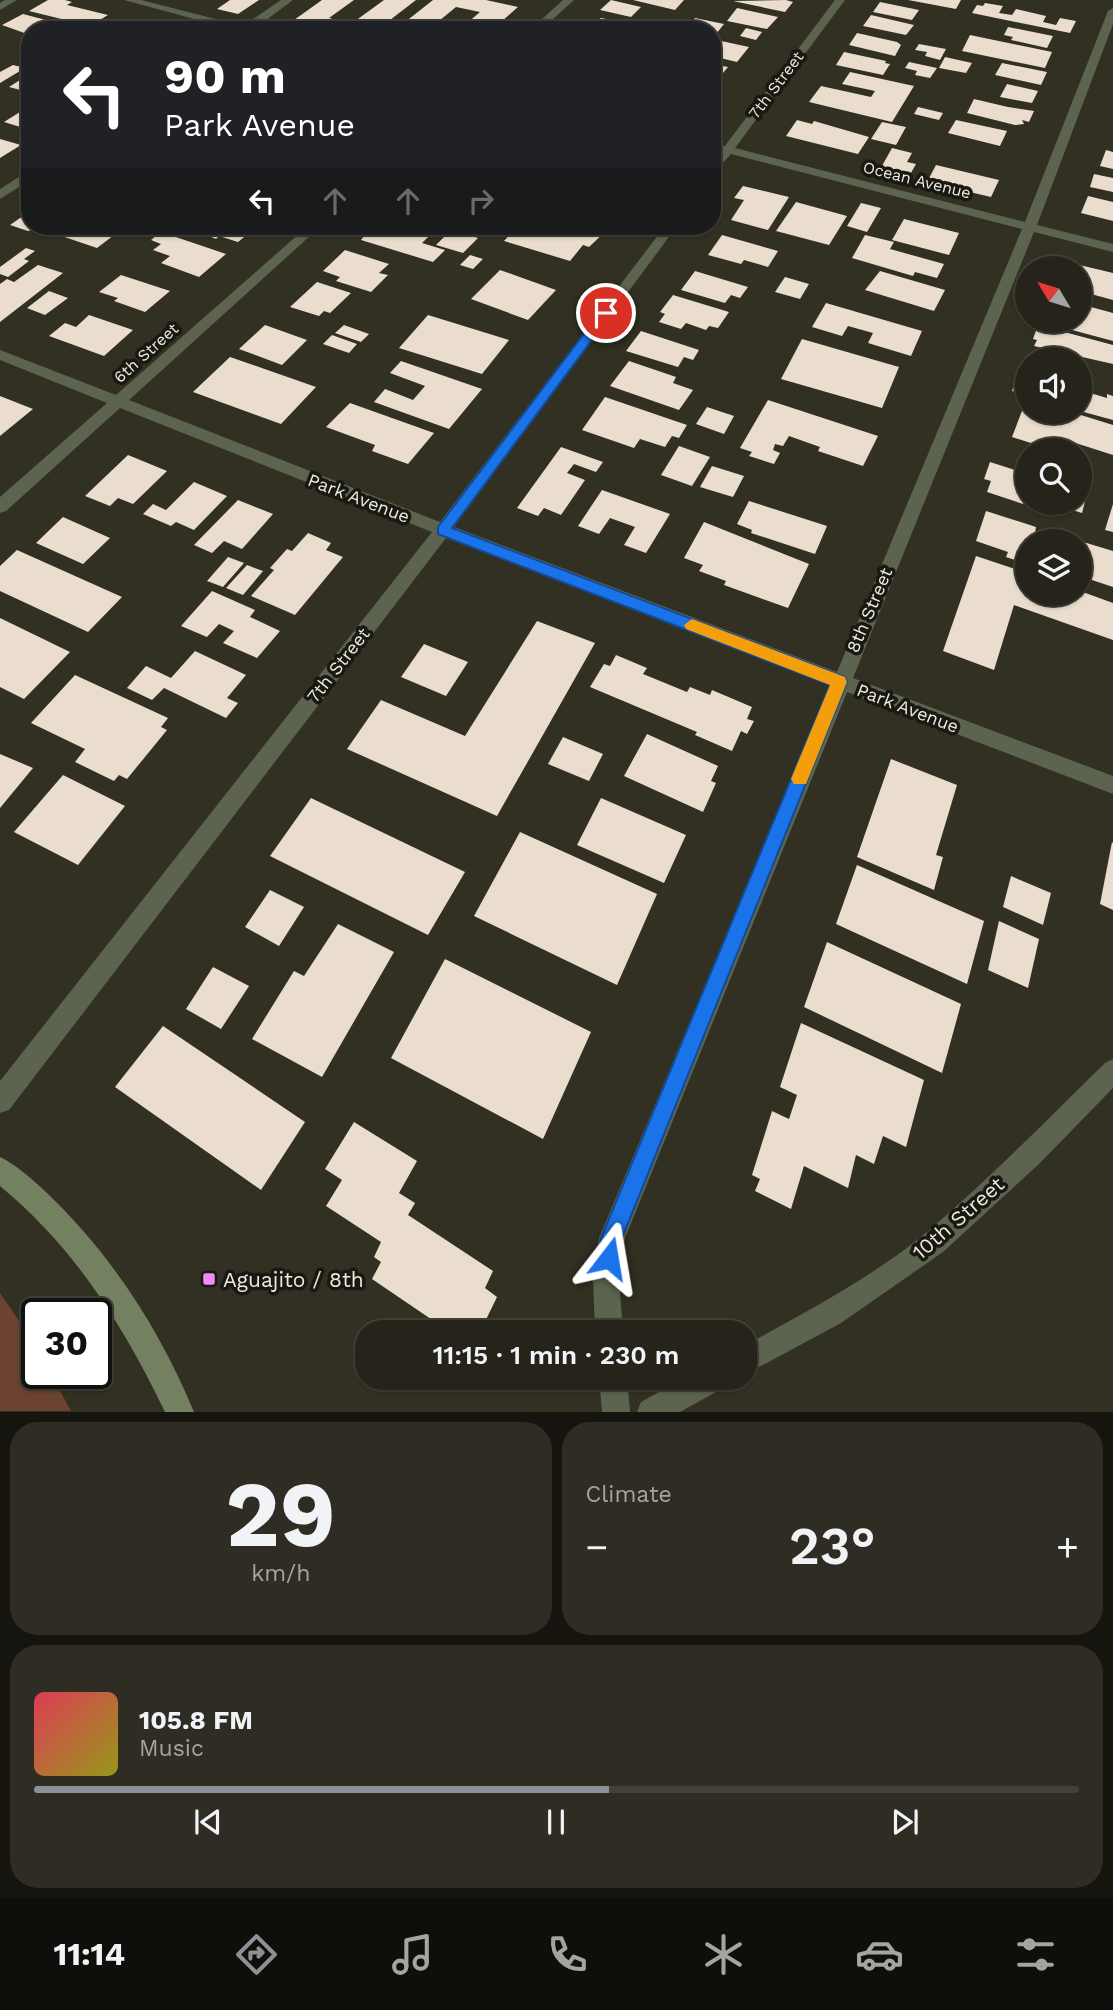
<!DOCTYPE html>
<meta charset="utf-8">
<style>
body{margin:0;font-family:"Work Sans",sans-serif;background:#2e2c23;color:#f1f3f6;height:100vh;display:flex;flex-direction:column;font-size:26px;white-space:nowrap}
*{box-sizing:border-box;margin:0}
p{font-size:23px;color:#a4a4a2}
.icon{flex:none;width:38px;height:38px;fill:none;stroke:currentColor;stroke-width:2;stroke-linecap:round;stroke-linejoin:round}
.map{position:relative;height:1412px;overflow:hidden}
.side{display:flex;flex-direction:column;gap:10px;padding:10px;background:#15140e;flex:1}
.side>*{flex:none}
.top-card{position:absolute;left:21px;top:21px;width:700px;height:214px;border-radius:28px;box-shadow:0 2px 5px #0004,0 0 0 2px #424139;background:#202124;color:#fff;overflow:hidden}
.needle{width:46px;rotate:308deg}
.controls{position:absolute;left:1015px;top:256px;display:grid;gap:14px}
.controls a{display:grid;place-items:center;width:77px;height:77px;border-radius:50%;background:#26241a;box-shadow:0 2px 5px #0004,0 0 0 2px #424139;font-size:35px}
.speed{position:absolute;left:21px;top:1298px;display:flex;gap:14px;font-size:35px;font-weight:700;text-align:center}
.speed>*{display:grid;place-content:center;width:91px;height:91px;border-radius:50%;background:#26241a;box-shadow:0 2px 5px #0004,0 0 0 2px #424139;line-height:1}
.speed .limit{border:4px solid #111;border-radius:10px;background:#fff;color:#111}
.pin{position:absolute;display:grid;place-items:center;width:60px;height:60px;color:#fff;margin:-30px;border:4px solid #fff;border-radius:50%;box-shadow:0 2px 7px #0007}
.me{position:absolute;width:77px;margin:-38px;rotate:14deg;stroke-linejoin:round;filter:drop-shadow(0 0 5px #0008)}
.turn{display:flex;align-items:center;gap:24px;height:147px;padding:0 28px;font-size:32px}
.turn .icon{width:91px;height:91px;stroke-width:2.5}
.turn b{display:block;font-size:49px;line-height:60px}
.lanes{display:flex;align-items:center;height:66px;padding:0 28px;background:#0003;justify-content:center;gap:35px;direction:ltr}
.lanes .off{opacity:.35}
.big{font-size:52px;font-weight:600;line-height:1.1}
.side .tile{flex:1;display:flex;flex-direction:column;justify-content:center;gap:10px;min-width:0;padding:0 24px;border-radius:28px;background:#2e2c23}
.side .dial{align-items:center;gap:0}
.dial b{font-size:91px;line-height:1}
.song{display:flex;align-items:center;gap:21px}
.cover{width:84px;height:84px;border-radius:10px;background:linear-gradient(135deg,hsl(350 70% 55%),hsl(60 70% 35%))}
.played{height:7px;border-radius:4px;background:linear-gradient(90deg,#8c9099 55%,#424139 55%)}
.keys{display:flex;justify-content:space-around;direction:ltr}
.heat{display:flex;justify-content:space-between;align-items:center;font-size:38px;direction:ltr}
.side .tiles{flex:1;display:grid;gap:10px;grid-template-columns:1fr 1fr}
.tile:last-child{grid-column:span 2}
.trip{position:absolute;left:355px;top:1320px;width:402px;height:70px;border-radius:28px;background:#26241a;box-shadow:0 2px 5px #0004,0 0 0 2px #424139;font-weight:600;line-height:70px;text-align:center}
.dock{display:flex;height:112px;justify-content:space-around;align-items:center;background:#0f0e0a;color:#a4a4a2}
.dock .icon{width:49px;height:49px}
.dock .selected{color:#8c9099}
.dock b{font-size:32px;color:#f1f3f6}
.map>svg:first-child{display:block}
.green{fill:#6b4330}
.building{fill:#eaddce}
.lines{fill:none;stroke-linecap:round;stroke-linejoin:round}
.minor{fill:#5c6450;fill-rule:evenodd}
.secondary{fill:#748161;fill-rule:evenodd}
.route{fill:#1a73e8;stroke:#114b97;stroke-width:2}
.slow{fill:#f59e0b}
.poi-dot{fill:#ee8bf8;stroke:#191811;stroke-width:2.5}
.labels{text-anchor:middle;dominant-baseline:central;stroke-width:7;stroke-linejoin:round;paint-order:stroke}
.far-street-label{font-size:16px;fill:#eceae1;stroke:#191811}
.street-label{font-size:18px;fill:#eceae1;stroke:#191811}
.near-street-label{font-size:21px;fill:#eceae1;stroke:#191811}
.near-poi-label{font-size:21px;fill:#eceae1;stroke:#191811;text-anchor:start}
</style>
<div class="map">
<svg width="1113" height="1412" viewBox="0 0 1113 1412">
<rect width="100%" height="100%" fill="#323022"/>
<!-- green -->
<polygon class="green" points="0,1293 37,1347 37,1374 51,1374 71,1411 0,1411"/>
<!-- building -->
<g class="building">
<polygon points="48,0 65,0 72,2 67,5 108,15 90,26 29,11"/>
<polygon points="230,0 259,0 238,14 217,9"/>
<polygon points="322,0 354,0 329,18 351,24 384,0 416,0 377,30 332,30 294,20"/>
<polygon points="433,0 486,0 518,7 492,30 459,30 480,12 456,7 428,30 395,30"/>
<polygon points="611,0 641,7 631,17 600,10"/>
<polygon points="633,0 684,0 675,10"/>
<polygon points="786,0 793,2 785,12 733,1"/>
<polygon points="908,0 961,0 956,9"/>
<polygon points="880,2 919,10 912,20 873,12"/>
<polygon points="985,3 1003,6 999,13 1012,15 1016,9 1046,16 1043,22 1056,25 1060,18 1076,21 1070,33 972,13 977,5 983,6"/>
<polygon points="737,8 778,17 767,29 727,21"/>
<polygon points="23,14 61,24 51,30 30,30 30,35 2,25"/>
<polygon points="871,15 914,25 906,35 863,26"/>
<polygon points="601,18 628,23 621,30 589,28"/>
<polygon points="695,18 724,24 712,39 749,47 737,62 712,56 712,30 684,30"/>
<polygon points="126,23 149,29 149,30 114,30"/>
<polygon points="1008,27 1053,36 1047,48 1011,40 1013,37 1004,35"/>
<polygon points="746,28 762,32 756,40 740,36"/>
<polygon points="857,33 897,42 901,45 895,56 849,45"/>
<polygon points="970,35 1052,52 1045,68 962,51"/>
<polygon points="919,44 946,49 940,60 925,56 927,52 915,50"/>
<polygon points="844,52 886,61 885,63 890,64 883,75 836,65"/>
<polygon points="945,57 972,63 966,73 939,68"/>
<polygon points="909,62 937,68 930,78 915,75 917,71 905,68"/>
<polygon points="1002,63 1047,72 1041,85 995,75"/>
<polygon points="712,64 728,67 718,79 712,78"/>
<polygon points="13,65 25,68 0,83 0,72"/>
<polygon points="850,72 914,86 892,122 809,102 821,86 871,97 875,91 842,84"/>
<polygon points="28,75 28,92 9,87"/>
<polygon points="1007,84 1038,91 1032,103 1000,97"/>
<polygon points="974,99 1008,107 1034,111 1029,122 1022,120 1024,124 1015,125 967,113"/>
<polygon points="28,107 30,130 4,122"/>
<polygon points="918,107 943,113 939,120 914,114"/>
<polygon points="797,120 812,124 814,121 869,137 858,154 786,136"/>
<polygon points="956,120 1007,131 1000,146 948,133"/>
<polygon points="882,122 906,127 896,145 871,139"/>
<polygon points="0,139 21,145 0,158"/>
<polygon points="892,148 912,153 907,162 916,164 907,180 878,173"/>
<polygon points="1106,150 1113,152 1113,169 1100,166"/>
<polygon points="936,165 999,180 991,197 927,182"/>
<polygon points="1094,174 1113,178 1113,192 1090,187"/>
<polygon points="743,186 789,197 768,230 731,220 744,200 734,198"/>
<polygon points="1088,196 1113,202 1113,221 1081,213"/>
<polygon points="796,202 847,216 829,245 776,231"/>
<polygon points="861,203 881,208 867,232 847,226"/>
<polygon points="30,211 30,226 126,226 97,248 38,228 28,231 10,225"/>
<polygon points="904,219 959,233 949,255 892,240"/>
<polygon points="185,226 258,226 238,242 219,236 216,239"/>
<polygon points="372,226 407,227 431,234 422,243 445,250 433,262 361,240"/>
<polygon points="518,226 593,226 607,230 589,247 583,245 570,261 504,241"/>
<polygon points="451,230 478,238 463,253 436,245"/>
<polygon points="161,232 226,254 199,277 161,263 170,256 153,250 161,244 151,240"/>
<polygon points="722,235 778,251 768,267 744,260 741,264 708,255"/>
<polygon points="865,235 894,242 890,249 944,264 937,278 915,272 913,276 852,258"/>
<polygon points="26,248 35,251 24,259 29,261 8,277 0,274 0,267"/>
<polygon points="345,250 389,264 379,273 388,275 371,292 336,281 340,277 323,271"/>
<polygon points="470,255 483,259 473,269 460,265"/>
<polygon points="1067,262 1113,273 1113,300 1080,291 1080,268 1065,268"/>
<polygon points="38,265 63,273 0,322 0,284 7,279 14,282"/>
<polygon points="500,270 556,290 528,320 471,299"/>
<polygon points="695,271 748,287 740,298 731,295 725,303 681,290"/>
<polygon points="880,271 945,290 934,311 865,290"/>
<polygon points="121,275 170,291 145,312 114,301 118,298 99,292"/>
<polygon points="785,277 809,284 800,299 775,292"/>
<polygon points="317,282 351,293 330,313 324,311 319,316 290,307"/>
<polygon points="49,291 68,298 45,315 27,308"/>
<polygon points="673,295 729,312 718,328 709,326 706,330 686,323 681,329 659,322 665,314 660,312"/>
<polygon points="826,303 922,331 911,356 868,343 873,333 848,326 842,336 812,327"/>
<polygon points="1080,304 1113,313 1113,341 1046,323 1046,320 1080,320"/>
<polygon points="89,315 133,330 104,356 49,336 65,323 76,327"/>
<polygon points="428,315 509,340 482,374 399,348"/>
<polygon points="265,325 307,340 282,365 239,349"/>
<polygon points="344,325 369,334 361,342 335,333"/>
<polygon points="1038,325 1113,345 1113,364 1034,346 1037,340 1033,339"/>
<polygon points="641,331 699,350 693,360 684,357 678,367 626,351"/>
<polygon points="332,335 357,344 349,353 323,344"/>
<polygon points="802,339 899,367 882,408 781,379"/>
<polygon points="230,357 316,387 281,424 193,392"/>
<polygon points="401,361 482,389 449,429 374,402 385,389 413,400 425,386 390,373"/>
<polygon points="629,361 676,377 673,383 693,390 679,410 610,386"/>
<polygon points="1024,370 1027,371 1027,395 1012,391 1017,375 1021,376"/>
<polygon points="1080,390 1107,398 1107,394 1113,396 1113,420 1080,411"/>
<polygon points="0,396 33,409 0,436"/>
<polygon points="605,397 687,425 679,438 672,436 665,447 640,439 634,448 582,430"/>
<polygon points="1027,398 1027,411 1068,411 1113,425 1113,455 1063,439 1059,450 1053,450 1012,437"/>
<polygon points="768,400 878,436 863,466 818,451 820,447 789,436 783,446 775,444 773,450 780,453 774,464 749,456 752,452 740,448"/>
<polygon points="350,403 434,433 408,464 372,451 375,445 326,427"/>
<polygon points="707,407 734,416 724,434 696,424"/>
<polygon points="679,446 710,457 692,486 661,475"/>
<polygon points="561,447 603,462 596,472 574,464 567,473 585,480 561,515 544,508 538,516 517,508"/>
<polygon points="128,455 167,471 133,504 118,498 110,506 85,496"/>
<polygon points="990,462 1027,474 1027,496 1023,504 987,492 991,481 984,479"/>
<polygon points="712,466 744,476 733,497 700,487"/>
<polygon points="194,482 227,496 194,530 176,522 171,526 143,514 153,504 166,510"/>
<polygon points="1080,483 1089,486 1082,513 1049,503 1080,502"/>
<polygon points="602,490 670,514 646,553 624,545 635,527 610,518 599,534 578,526"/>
<polygon points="238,500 273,514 242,549 224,541 212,553 194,545"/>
<polygon points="749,501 827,526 815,554 751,533 752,530 737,524"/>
<polygon points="1113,504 1113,532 1105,530"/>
<polygon points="986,511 1036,527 1035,533 1058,541 1027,541 1027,564 1006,557 1008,552 976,541"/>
<polygon points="63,517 110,538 83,564 36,543"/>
<polygon points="704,522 809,564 788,608 724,585 726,581 699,571 703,565 684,558"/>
<polygon points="308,533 331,543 326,550 343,557 295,615 251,596 274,570 270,568 287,549 292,551"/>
<polygon points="1080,541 1113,551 1113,587 1080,576"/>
<polygon points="17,550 122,597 88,632 0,591 0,566"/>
<polygon points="976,556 1027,573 1027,593 1080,591 1113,603 1113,640 1014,605 994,670 943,651"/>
<polygon points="228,557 244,563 223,587 207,581"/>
<polygon points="247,565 263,571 243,595 226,588"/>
<polygon points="212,591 255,610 250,617 280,631 257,658 223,643 234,631 219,624 207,637 181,626"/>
<polygon points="0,618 70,652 24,699 0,687"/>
<polygon points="537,621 595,643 497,816 347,749 381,700 465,736"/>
<polygon points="424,644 468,662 446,696 401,677"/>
<polygon points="195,651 246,675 227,698 238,703 226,718 164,688 152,700 127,688 146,666 171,678"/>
<polygon points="616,655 647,668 643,674 687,692 690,687 710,695 712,690 752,707 747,719 754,721 747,734 741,731 732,751 695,735 697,732 590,687 604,664 610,666"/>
<polygon points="75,675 168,718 161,727 167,730 127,779 119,775 114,781 75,762 85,749 31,723"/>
<polygon points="647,734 718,766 711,781 716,783 703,812 624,776"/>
<polygon points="563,737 603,754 589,781 548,764"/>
<polygon points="0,754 33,768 0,808"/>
<polygon points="891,759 957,785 936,855 943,857 934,890 857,857"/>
<polygon points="63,775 125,806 78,865 14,832"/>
<polygon points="311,798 465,872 428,935 270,856"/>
<polygon points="601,798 686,835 664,883 577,845"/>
<polygon points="520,832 657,894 617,985 474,916"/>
<polygon points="1112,842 1113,843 1113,910 1100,904"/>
<polygon points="857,865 984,921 967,984 836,924"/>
<polygon points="1011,876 1051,893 1043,925 1003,907"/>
<polygon points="270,890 304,907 279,946 245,927"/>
<polygon points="999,921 1039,939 1028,988 988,970"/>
<polygon points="338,924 394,952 322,1077 252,1039 294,971 304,976"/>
<polygon points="827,942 961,1004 942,1073 804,1007"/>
<polygon points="445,959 591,1032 543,1139 391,1058"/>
<polygon points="213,967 249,986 221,1029 186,1009"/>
<polygon points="801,1023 924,1080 906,1147 883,1136 874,1164 856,1155 848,1188 804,1166 791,1209 755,1191 760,1179 752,1175 772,1111 789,1119 797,1095 780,1087"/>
<polygon points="163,1026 305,1122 261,1190 115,1087"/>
<polygon points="354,1122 417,1161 399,1193 415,1203 408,1215 493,1271 485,1288 497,1297 480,1332 450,1332 372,1279 381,1262 374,1257 381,1242 326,1206 342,1180 325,1169"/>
</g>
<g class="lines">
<!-- minor -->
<g class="minor">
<polygon points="5,0 17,0 0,10 0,3"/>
<polygon points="124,0 141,0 243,26 281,0 293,0 253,30 235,30"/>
<polygon points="563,0 574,0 541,30 530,30"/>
<polygon points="835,0 845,0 735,148 1025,222 1108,11 1113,8 1113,24 1037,225 1113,244 1113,252 1034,232 853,678 1113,776 1113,794 847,692 625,1238 619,1278 623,1332 595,1332 593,1278 599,1238 831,686 446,538 9,1110 0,1113 0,1081 432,532 120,408 6,511 0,513 0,497 107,403 0,360 0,350 116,395 308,226 321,226 129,400 440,522 665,226 677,226 454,527 837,672 1022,229 731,154 712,175 712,162 720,152 712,150 712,142 725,146"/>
<polygon points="30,170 30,180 0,199 0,189"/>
<path d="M 1113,1059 L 1113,1088 L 1040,1163 L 943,1252 L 841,1323 L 746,1374 L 746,1345 C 804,1313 876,1275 927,1232 C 989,1179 1047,1120 1105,1063 Z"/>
<polygon points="599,1377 627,1377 630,1412 602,1412"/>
<polygon points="686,1377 729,1377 725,1387 680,1412 637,1412 641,1402"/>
</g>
<!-- secondary -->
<path class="secondary" d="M 0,1157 C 17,1165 33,1180 47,1193 C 111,1254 160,1330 194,1412 L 165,1412 C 123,1325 75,1248 0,1186 Z"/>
</g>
<!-- route -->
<polygon class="route" points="602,310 612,313 452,528 845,677 847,682 622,1238 617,1266 609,1269 601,1266 598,1258 601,1238 830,685 438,534 438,527"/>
<!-- slow -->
<polygon class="slow" points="692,619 845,677 847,682 806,784 794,784 791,779 830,685 686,629 684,625"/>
<!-- markers -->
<rect class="poi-dot" x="202" y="1272" width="14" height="14" rx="3.5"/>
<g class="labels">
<!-- far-street labels -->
<g class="far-street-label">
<text transform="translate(776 85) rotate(-53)">7th Street</text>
<text transform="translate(917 180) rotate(14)">Ocean Avenue</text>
<text transform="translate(146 353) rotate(-42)">6th Street</text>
</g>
<!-- street labels -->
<g class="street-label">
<text transform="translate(359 498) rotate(21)">Park Avenue</text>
<text transform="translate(869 610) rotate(-67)">8th Street</text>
<text transform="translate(338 665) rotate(-52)">7th Street</text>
<text transform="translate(908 708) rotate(21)">Park Avenue</text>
</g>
<!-- near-street labels -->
<g class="near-street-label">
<text transform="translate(958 1218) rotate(-41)">10th Street</text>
</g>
<!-- near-poi labels -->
<g class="near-poi-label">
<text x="223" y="1279">Aguajito / 8th</text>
</g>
</g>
</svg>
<div class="controls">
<a><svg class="needle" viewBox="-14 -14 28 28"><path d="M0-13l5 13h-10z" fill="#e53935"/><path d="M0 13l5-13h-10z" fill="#a4a4a2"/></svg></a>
<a><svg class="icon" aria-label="sound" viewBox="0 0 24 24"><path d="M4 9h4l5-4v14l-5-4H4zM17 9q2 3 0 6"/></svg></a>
<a><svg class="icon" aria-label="search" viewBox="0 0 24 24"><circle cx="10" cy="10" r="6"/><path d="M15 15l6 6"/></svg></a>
<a><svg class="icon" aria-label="layers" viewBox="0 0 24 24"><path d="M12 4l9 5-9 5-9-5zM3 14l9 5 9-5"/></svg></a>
</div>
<div class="speed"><div class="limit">30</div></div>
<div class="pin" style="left:606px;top:313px;background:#d93025"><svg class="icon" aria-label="arrive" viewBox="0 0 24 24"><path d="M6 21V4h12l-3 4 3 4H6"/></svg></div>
<svg class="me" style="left:609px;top:1258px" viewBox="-20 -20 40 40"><path d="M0-17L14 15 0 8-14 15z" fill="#1a73e8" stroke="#fff" stroke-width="4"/></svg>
<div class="trip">11:15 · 1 min · 230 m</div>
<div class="top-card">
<div class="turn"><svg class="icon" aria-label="left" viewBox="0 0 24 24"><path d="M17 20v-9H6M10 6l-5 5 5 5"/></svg><div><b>90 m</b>Park Avenue</div></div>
<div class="lanes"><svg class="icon" aria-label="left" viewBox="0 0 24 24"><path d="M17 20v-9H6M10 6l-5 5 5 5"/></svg><svg class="icon off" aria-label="ahead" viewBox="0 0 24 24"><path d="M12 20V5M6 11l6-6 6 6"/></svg><svg class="icon off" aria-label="ahead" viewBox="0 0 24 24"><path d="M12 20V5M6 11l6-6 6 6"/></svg><svg class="icon off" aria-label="right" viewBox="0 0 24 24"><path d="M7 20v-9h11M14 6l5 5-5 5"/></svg></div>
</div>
</div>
<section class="side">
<div class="tiles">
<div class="tile dial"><b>29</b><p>km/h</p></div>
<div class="tile"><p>Climate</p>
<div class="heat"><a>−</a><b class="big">23°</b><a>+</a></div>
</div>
<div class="tile">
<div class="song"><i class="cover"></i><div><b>105.8 FM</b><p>Music</p></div></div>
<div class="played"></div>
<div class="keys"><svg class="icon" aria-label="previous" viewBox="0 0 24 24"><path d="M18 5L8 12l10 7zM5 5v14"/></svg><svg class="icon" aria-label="pause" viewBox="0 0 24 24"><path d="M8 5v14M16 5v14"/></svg><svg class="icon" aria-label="next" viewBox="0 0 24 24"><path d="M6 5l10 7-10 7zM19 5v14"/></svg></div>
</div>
</div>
</section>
<nav class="dock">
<b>11:14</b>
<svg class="icon selected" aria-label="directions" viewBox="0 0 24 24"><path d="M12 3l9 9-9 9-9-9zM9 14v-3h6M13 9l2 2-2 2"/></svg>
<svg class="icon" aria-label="music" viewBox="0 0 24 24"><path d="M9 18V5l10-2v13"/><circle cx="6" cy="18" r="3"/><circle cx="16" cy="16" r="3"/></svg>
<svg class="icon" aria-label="phone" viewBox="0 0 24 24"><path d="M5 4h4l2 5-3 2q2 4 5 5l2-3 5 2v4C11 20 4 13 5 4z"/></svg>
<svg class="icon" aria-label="climate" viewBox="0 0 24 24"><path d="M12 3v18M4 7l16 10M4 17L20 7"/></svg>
<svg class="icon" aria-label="car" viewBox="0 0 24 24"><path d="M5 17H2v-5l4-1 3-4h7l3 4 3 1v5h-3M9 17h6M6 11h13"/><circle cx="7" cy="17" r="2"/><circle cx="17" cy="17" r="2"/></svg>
<svg class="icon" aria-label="filters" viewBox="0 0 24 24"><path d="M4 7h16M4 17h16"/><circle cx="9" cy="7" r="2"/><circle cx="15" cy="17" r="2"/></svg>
</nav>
